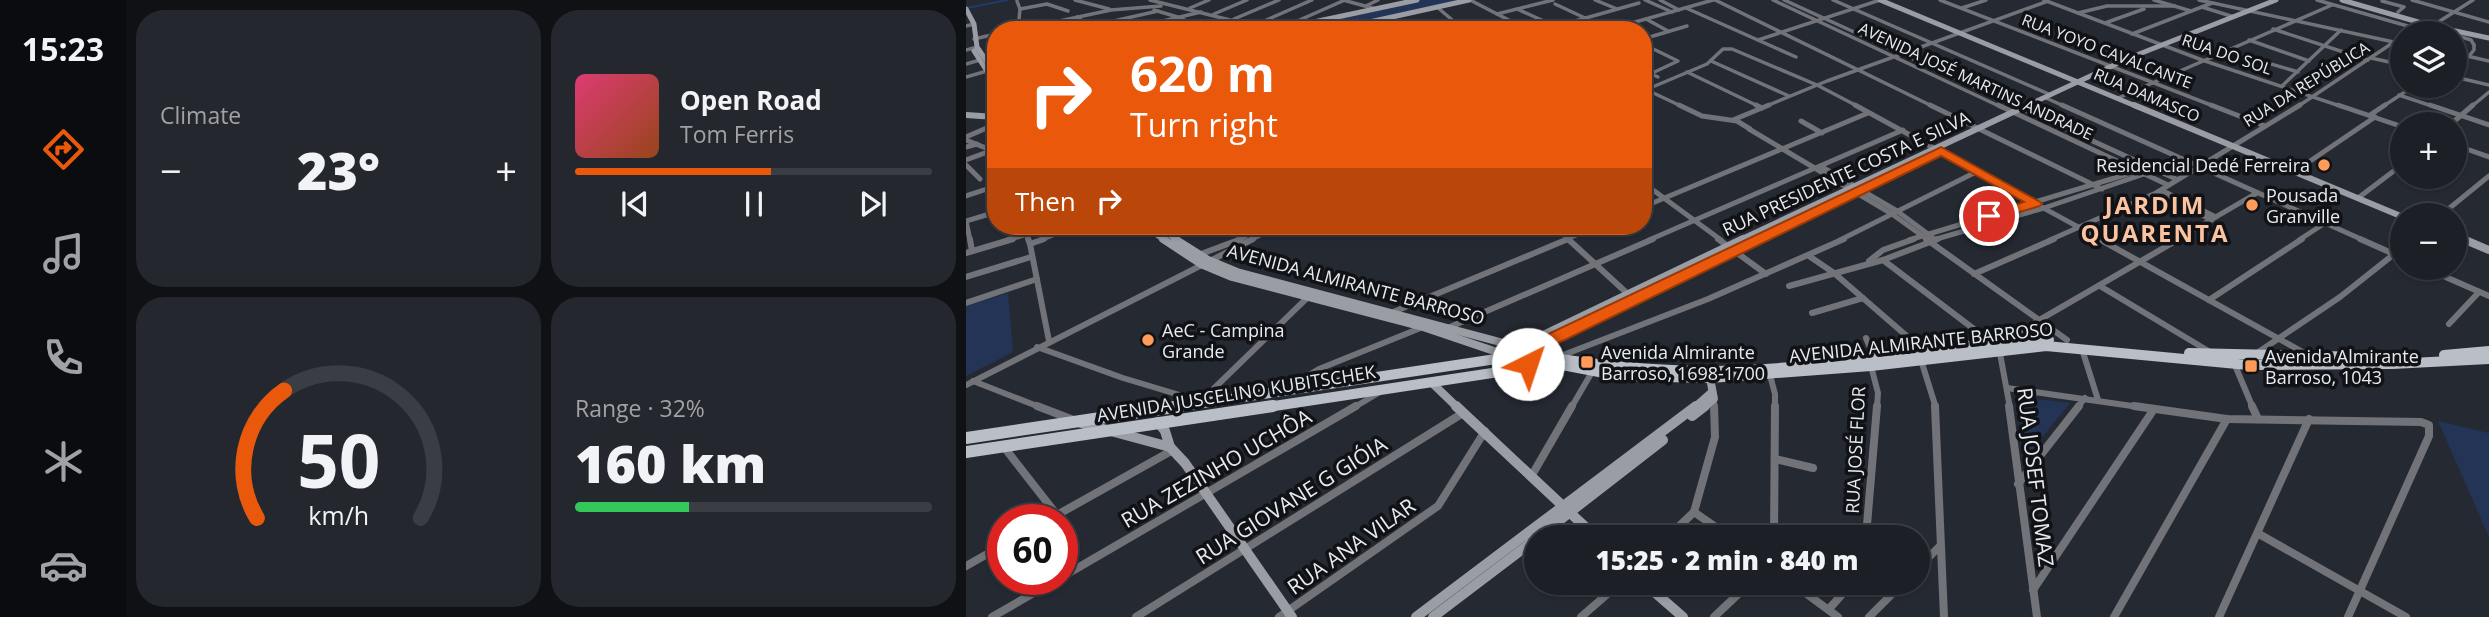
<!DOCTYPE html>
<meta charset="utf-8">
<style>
body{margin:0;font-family:"Open Sans",sans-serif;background:#25272e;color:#f1f3f6;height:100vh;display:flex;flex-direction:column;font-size:26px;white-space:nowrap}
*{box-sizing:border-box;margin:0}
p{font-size:23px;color:#a0a2a7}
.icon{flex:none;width:38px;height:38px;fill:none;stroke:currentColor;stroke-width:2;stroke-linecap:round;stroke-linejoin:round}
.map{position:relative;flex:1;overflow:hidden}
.panel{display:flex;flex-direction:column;gap:10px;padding:10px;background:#0f1115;width:840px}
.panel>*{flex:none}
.top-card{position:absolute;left:21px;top:21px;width:665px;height:214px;border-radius:28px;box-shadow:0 2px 5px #0004,0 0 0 2px #3a3d43;background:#ea580c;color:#fff;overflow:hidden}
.controls{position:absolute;left:1424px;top:21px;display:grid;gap:14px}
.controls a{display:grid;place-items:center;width:77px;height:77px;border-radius:50%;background:#1c1f26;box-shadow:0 2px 5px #0004,0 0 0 2px #3a3d43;font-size:35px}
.speed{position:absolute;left:21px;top:504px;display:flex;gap:14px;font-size:35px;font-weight:700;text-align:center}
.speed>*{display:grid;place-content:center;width:91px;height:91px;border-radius:50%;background:#1c1f26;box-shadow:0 2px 5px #0004,0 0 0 2px #3a3d43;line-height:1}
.speed .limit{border:10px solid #d22;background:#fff;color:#111}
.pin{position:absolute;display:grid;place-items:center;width:60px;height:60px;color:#fff;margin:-30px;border:4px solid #fff;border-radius:50%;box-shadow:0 2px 7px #0007}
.me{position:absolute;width:77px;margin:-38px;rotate:41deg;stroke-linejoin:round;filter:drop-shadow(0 0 5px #0008)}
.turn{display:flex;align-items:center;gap:24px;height:147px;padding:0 28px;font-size:32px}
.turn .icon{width:91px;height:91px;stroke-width:2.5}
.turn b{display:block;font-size:49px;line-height:60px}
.then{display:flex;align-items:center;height:66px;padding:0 28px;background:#0003;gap:14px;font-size:26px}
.big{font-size:52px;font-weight:800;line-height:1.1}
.panel .card{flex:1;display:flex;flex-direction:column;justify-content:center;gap:10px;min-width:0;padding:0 24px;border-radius:28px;background:#25272e}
.panel .dial{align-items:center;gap:0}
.dial svg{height:182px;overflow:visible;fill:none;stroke:#3a3d43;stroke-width:7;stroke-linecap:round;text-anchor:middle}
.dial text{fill:#f1f3f6;stroke:none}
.song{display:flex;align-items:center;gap:21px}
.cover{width:84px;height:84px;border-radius:10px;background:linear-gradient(135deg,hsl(340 70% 55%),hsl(20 70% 35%))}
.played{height:7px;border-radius:4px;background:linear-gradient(90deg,#ea580c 55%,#3a3d43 55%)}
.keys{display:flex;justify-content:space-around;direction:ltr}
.heat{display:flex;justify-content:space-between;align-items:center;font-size:38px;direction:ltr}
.charge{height:10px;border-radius:5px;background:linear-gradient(90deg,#34c759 32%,#3a3d43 0)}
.panel .tiles{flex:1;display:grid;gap:10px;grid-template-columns:repeat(2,1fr)}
.trip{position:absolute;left:558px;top:525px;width:406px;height:70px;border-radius:35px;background:#1c1f26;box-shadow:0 2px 5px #0004,0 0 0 2px #3a3d43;font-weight:800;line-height:70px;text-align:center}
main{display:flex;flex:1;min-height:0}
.tab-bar{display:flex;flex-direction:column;width:126px;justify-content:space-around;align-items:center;background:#0b0c0f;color:#a0a2a7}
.tab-bar .icon{width:49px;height:49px}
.tab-bar .active{color:#ea580c}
.tab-bar b{font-size:32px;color:#f1f3f6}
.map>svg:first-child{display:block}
.green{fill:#233457}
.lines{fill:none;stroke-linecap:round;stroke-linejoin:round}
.stream{stroke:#22396f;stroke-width:2}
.street-far3{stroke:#717378;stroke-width:3.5}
.street-far2{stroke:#717378;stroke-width:5}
.street-far1{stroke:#717378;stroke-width:6}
.street{stroke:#717378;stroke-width:8}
.secondary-far3{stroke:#9a9da4;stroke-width:5}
.secondary-far2{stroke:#9a9da4;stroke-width:6}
.secondary-far1{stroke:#9a9da4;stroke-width:8}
.secondary{stroke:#9a9da4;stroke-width:10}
.primary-far1{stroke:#b9bec7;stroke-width:10}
.primary{stroke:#b9bec7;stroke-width:12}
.route{fill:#ea580c;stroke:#983908;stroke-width:2}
.poi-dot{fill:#fe9b58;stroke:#101216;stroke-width:2.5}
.labels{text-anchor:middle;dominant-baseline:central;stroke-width:7;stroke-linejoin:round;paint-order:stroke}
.far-street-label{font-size:16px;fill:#e7eaef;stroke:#101216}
.poi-label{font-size:18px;fill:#e7eaef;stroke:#101216;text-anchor:start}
.street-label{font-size:18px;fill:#e7eaef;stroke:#101216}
.near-street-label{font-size:21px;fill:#e7eaef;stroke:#101216}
.district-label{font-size:24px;font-weight:bold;letter-spacing:2px;fill:#fcc3a0;stroke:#101216}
</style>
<main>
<nav class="tab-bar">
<b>15:23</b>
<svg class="icon active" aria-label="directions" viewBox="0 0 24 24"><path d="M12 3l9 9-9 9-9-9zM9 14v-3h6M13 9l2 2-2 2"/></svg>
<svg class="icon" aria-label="music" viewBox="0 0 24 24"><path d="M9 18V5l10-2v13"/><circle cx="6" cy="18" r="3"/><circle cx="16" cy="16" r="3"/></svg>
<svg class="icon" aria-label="phone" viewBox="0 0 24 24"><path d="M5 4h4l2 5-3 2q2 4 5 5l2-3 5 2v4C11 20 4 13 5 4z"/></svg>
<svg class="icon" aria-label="climate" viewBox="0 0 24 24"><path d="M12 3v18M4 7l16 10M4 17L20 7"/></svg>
<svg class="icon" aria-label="car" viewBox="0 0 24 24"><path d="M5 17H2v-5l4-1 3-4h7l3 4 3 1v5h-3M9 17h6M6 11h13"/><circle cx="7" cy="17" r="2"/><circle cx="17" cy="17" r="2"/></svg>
</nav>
<section class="panel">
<div class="tiles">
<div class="card"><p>Climate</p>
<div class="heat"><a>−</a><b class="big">23°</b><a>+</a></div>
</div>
<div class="card">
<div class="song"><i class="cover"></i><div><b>Open Road</b><p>Tom Ferris</p></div></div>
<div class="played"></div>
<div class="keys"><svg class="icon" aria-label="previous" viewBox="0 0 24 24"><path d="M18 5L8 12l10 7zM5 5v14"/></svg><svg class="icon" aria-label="pause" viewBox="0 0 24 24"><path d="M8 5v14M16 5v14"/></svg><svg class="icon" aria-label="next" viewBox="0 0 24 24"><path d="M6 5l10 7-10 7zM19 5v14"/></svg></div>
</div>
<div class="card dial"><svg viewBox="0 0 100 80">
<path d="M14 69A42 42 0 1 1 86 69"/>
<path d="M14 69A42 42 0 0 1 26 13" stroke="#ea580c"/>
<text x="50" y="56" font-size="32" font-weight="700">50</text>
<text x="50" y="72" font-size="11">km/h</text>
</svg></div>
<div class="card"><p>Range · 32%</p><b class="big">160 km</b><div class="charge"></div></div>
</div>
</section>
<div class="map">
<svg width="1523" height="617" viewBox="0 0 1523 617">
<rect width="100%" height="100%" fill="#252932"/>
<!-- green -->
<g class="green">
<polygon points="451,0 493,0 357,30 316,30"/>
<polygon points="42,293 47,352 0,376 0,306"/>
<polygon points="1052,397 1104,403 1060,457"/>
<polygon points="1472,421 1523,433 1523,537"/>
</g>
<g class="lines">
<!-- stream -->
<polyline class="stream" points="1,8 41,0"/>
<!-- street-far3 -->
<g class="street-far3">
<polyline points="109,0 143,9"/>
<polyline points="184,0 304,30"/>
<polyline points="377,0 410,9"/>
<polyline points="504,0 562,30"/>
<polyline points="629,0 651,9"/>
<polyline points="679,0 706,12"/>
<polyline points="694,0 713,10"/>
<polyline points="749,0 968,107"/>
<polyline points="807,0 1035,107"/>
<polyline points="818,0 1052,107"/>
<polyline points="867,0 1085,95"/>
<polyline points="974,0 1250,107"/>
<polyline points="1078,0 1236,60 1377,107"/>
<polyline points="1188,0 1225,11"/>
<polyline points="1233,0 1437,44"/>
<polyline points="1351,0 1466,33"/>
<polyline points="1446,0 1523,22"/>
<polyline points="51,1 54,9 52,30"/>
<polyline points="1416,1 1438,7 1432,12"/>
<polyline points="589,4 619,18"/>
<polyline points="400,6 412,0"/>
<polyline points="471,7 498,30"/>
<polyline points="1236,7 1268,17"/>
<polyline points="224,8 243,0"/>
<polyline points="720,8 830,57"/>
<polyline points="996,8 1020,0"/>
<polyline points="54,9 81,4 102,11"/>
<polyline points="551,9 589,26"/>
<polyline points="188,10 215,18 235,30"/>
<polyline points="1112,13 1141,6 1209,6"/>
<polyline points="248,14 281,0"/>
<polyline points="531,14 587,0"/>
<polyline points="111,17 128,30"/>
<polyline points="268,19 313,0"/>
<polyline points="680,19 702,31"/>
<polyline points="604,22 616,30"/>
<polyline points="1139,23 1178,9"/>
<polyline points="289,25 346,0"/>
<polyline points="0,26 8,24"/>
<polyline points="320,26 379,0"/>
<polyline points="1466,26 1507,0"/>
<polyline points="1307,29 1402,60"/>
<polyline points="51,30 145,10 195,6"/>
<polyline points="108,30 192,11"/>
<polyline points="159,30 235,12"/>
<polyline points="209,30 230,25"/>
<polyline points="452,30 488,21"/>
<polyline points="577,30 673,3"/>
<polyline points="641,30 747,0"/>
<polyline points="1166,34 1246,3"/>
<polyline points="1489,35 1505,40 1508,45"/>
<polyline points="8,39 30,34"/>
<polyline points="677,39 721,26"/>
<polyline points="792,40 914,0"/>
<polyline points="1283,40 1343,61"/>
<polyline points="677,44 712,61 684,74"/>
<polyline points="0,50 11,47"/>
<polyline points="1258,50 1332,72"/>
<polyline points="1501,56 1523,61"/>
<polyline points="1405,58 1437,65"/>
<polyline points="745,61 823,96"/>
<polyline points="1429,63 1437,53"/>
<polyline points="0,64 14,60"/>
<polyline points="677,70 692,77"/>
<polyline points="721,72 794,107"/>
<polyline points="1489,73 1508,50 1508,45"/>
<polyline points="0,77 21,71"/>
<polyline points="1489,77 1523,85"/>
<polyline points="1316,86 1375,30"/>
<polyline points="679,89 717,107"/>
<polyline points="677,91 741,64 757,49 766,49 851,85 893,107"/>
<polyline points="1433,95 1469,107"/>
<polyline points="1080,98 1100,107"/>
<polyline points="1152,98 1366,5"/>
<polyline points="798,107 861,81 1082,1"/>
<polyline points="1331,107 1428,42"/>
<polyline points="1416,107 1448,86"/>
<polyline points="1505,107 1523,92"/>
</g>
<!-- street-far2 -->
<g class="street-far2">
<polyline points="713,105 736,116 771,121 784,129"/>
<polyline points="790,105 796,108"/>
<polyline points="889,105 1136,240"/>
<polyline points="964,105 1136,189"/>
<polyline points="1032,105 1202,185"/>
<polyline points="1048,105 1210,179"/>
<polyline points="1096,105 1397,240"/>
<polyline points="1245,105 1299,126"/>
<polyline points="1372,105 1437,127"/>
<polyline points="1464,105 1523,125"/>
<polyline points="1404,115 1419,105"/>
<polyline points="767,120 803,105"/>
<polyline points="835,121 856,133"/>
<polyline points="1485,124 1507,105"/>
<polyline points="783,129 926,214 962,240"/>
<polyline points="0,137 30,124"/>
<polyline points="0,140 30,152"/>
<polyline points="1489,145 1523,157"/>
<polyline points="0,147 11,144"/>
<polyline points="0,160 27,150"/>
<polyline points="0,165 14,179"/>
<polyline points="856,167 931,211 970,240"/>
<polyline points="1190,170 1215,159"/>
<polyline points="1328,172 1409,117"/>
<polyline points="683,187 755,240"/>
<polyline points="1195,190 1250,217"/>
<polyline points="1190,193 1246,220"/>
<polyline points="0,196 30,186"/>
<polyline points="1392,198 1437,164"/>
<polyline points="677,207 902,113"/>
<polyline points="1475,215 1523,176"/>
<polyline points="0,221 30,212"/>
<polyline points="0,221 4,240"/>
<polyline points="59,226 63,240"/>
<polyline points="588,226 604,240"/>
<polyline points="41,240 61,234"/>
<polyline points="74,240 110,226"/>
<polyline points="271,240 279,237"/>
<polyline points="284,240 312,226"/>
<polyline points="598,240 632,226"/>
<polyline points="683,240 937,130"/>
<polyline points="874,240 1012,171"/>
<polyline points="943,240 1172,171"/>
<polyline points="967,240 1078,208 1178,174"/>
<polyline points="1084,240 1190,193 1334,105"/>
<polyline points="1210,240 1291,193"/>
<polyline points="1333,240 1359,223"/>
</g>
<!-- street-far1 -->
<g class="street-far1">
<polyline points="4,239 6,251"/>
<polyline points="62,239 64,244"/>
<polyline points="78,239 64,244 83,341"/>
<polyline points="602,239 663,295"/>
<polyline points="752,239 800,274"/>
<polyline points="960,239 1101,340"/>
<polyline points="1133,239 1342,355"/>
<polyline points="1394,239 1437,258"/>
<polyline points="0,253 47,239"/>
<polyline points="235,254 275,239"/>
<polyline points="843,256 868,273 958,351"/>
<polyline points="917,260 1025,342"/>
<polyline points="903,261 917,250 948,239"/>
<polyline points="1459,268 1523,296"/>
<polyline points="1008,274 1088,239"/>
<polyline points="0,277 65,257"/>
<polyline points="823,286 917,260 972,239"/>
<polyline points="1134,286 1244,352"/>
<polyline points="1243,300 1336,239"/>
<polyline points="0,303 71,279"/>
<polyline points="425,313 602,239"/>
<polyline points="846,313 897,298"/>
<polyline points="1483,324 1513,292"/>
<polyline points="484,327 687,239"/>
<polyline points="900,338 908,357"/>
<polyline points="1039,340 1213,239"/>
<polyline points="71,347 157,378 237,402"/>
<polyline points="1033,348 1044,408"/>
<polyline points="1116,349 1132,400"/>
<polyline points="1288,355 1374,297 1437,247"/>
<polyline points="592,357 742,299 878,239"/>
<polyline points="955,360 970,408"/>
<polyline points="1268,363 1287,408"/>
<polyline points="905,366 912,393 911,408"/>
<polyline points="804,375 809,394 809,408"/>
<polyline points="7,381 76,408"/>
<polyline points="0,385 287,239"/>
<polyline points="1041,388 1180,408"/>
<polyline points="319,389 353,369 457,327"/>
<polyline points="748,399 748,408"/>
<polyline points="235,401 342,297"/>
<polyline points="387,408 414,392"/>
<polyline points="605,408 626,372"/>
<polyline points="1111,408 1119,398"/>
</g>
<!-- street -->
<g class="street">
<polyline points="71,406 105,419"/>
<polyline points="969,406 978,617"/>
<polyline points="1043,406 1071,617"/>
<polyline points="1168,406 1261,419 1455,422 1463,425 1463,436 1382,617"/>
<polyline points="1286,406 1292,419"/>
<polyline points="38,447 91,515"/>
<polyline points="809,459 847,468"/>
<polyline points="566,475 606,406"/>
<polyline points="1052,484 1113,406"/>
<polyline points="728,512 749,437 748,406"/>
<polyline points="728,512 764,537"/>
<polyline points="82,520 207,450"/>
<polyline points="1293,534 1440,617"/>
<polyline points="702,537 728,512"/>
<polyline points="808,537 809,406"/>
<polyline points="900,537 911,406"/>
<polyline points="0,566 37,545"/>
<polyline points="952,568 974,546"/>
<polyline points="96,577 390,406"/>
<polyline points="826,583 872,617"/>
<polyline points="1067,590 1188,409"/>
<polyline points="863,609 886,583"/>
<polyline points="26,617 92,579"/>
<polyline points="170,617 497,413"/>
<polyline points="313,617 472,506 519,431"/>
<polyline points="615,617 654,583"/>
<polyline points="748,617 784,583"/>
<polyline points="903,617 937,583"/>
<polyline points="1148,617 1261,419"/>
<polyline points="1253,617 1343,419"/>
</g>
<!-- secondary-far3 -->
<g class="secondary-far3">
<polyline points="914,0 1172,107"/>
<polyline points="1376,0 1466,26 1523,38"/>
<polyline points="0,9 8,24 11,47 30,75"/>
<polyline points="310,30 451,0"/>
<polyline points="367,30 503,0"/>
<polyline points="8,51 30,85"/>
<polyline points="27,96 25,101 30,105"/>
<polyline points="1058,107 1163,58 1310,0"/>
</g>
<!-- secondary-far2 -->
<g class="secondary-far2">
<polyline points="1168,105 1437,217"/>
<polyline points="0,115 30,117"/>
<polyline points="178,226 199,240"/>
<polyline points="190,226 212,240"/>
<polyline points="1489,235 1501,240"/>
<polyline points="774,240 1062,105"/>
<polyline points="790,240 878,197"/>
</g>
<!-- secondary-far1 -->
<g class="secondary-far1">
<polyline points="197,239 235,264 266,277 457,327 534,353"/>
<polyline points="209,239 242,260 271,272 549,346"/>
<polyline points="1497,239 1523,250"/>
<polyline points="554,346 777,239"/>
<polyline points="563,351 793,239"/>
<polyline points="465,382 492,408"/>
<polyline points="728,408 746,392"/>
<polyline points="737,408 748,399 744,378"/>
</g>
<!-- secondary -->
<g class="secondary">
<polyline points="490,406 630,537"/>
<polyline points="726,416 739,406"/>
<polyline points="192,422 199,431 204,447"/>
<polyline points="115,423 204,447 219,463 326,617"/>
<polyline points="572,537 697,440"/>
<polyline points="678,583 717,617"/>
<polyline points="450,617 730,406"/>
<polyline points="467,617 570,539"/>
</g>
<!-- primary-far1 -->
<g class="primary-far1">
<polygon points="549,346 563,351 563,361 551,369 537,369 530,362 532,355"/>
<polyline points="1223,353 1400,357"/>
<path d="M 565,354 C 625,365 684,371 745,371 C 849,370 955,351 1058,339 L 1083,340"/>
<polyline points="1478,355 1523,351"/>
<polyline points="559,366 591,364 654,376 744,378 905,366 1080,346 1282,365 1426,364 1523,359"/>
<polyline points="204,408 530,359"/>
<polyline points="295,408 546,370"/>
</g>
<!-- primary -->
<g class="primary">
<polyline points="0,438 215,406"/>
<polyline points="0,452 307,406"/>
</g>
</g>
<!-- route -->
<polygon class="route" points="975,147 1076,203 1074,206 1023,221 1018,219 1018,214 1058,202 975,156 572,353 573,356 568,368 556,368 553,364 557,346"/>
<!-- markers -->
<g class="poi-dot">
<circle cx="1358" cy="165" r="7"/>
<circle cx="1286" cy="205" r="7"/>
<circle cx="182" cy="340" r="7"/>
<rect x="614" y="355" width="14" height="14" rx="3.5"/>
<rect x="1278" y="359" width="14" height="14" rx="3.5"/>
</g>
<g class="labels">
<!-- far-street labels -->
<g class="far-street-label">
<text transform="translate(1141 51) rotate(21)">RUA YOYO CAVALCANTE</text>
<text transform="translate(1261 54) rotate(19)">RUA DO SOL</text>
<text transform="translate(1010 81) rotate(25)">AVENIDA JOSÉ MARTINS ANDRADE</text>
<text transform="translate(1340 84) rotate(-32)">RUA DA REPÚBLICA</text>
<text transform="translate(1181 95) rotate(23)">RUA DAMASCO</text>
</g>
<!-- poi labels -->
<g class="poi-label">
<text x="1344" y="165" text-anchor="end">Residencial Dedé Ferreira</text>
<text x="1300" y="195">Pousada<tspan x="1300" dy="21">Granville</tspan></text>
<text x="196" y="330">AeC - Campina<tspan x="196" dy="21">Grande</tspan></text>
<text x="635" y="352">Avenida Almirante<tspan x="635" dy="21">Barroso, 1698-1700</tspan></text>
<text x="1299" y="356">Avenida Almirante<tspan x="1299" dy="21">Barroso, 1043</tspan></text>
</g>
<!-- street labels -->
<g class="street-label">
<text transform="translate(880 173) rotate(-25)">RUA PRESIDENTE COSTA E SILVA</text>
<text transform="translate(390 284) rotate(15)">AVENIDA ALMIRANTE BARROSO</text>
<text transform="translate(955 342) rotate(-6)">AVENIDA ALMIRANTE BARROSO</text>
<text transform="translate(270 393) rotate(-9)">AVENIDA JUSCELINO KUBITSCHEK</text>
<text transform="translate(889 450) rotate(-87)">RUA JOSÉ FLOR</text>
</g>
<!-- near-street labels -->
<g class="near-street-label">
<text transform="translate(250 468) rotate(-30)">RUA ZEZINHO UCHÔA</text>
<text transform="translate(1070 477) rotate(83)">RUA JOSEF TOMAZ</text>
<text transform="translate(325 500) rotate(-32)">RUA GIOVANE G GIÓIA</text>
<text transform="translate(385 546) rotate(-35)">RUA ANA VILAR</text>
</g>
<!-- district labels -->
<g class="district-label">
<text x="1189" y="204">JARDIM<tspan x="1189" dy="28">QUARENTA</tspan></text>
</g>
</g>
</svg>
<div class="controls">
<a><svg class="icon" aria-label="layers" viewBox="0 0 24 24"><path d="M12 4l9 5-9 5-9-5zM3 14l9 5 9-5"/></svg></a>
<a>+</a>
<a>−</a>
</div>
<div class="speed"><div class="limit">60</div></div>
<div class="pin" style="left:1023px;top:216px;background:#d93025"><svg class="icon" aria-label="arrive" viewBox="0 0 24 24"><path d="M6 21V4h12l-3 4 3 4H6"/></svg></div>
<svg class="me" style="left:562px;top:364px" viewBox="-20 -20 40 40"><circle r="19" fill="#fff"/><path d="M0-13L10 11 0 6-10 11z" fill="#ea580c"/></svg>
<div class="trip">15:25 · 2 min · 840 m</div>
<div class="top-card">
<div class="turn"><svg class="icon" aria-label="right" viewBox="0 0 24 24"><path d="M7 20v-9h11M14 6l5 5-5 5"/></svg><div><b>620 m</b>Turn right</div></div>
<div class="then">Then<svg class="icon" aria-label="right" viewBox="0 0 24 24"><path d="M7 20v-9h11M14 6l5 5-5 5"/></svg></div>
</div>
</div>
</main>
